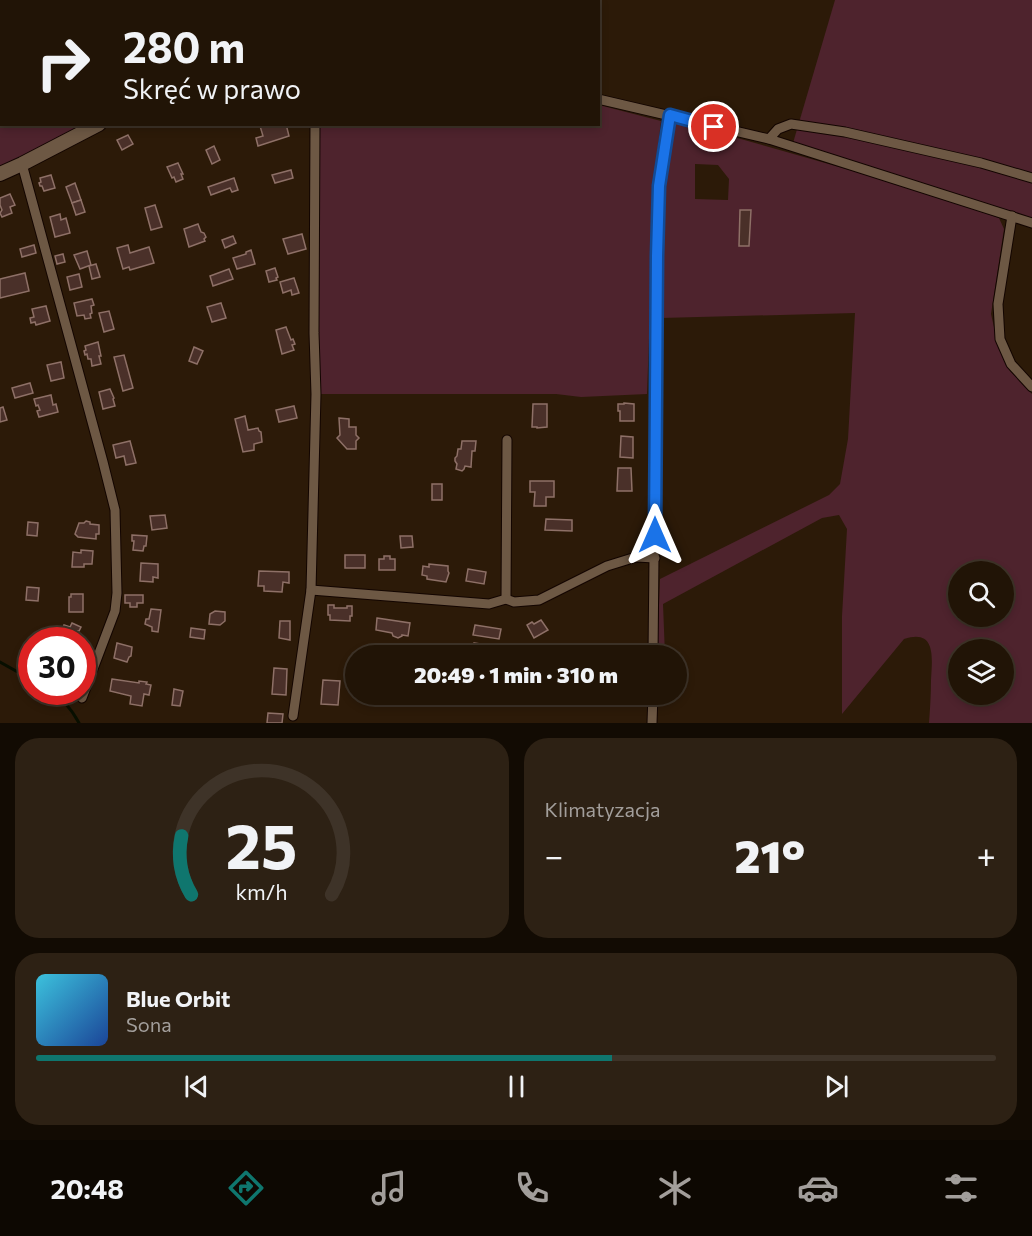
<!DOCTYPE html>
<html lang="pl">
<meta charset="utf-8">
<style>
body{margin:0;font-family:Commissioner,sans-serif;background:#2d2114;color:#f1f3f6;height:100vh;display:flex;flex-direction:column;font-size:22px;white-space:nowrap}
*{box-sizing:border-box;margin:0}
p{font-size:20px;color:#a29e9b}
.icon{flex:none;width:33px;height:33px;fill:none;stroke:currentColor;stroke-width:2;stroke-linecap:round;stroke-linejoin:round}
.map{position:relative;height:723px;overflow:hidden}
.panel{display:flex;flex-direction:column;gap:15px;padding:15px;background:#120b03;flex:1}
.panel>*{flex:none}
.guide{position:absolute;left:0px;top:0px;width:600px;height:126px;box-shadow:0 3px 9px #0003,0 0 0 2px #3e3328;background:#211406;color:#f1f3f6;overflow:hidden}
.fabs{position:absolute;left:948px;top:561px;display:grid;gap:12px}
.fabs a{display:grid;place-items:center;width:66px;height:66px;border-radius:50%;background:#211406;box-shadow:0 3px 9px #0003,0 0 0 2px #3e3328;font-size:30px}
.speed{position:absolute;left:18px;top:627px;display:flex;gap:12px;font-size:30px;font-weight:700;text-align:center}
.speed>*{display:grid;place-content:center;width:78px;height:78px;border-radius:50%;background:#211406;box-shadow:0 3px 9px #0003,0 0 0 2px #3e3328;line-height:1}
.speed .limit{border:9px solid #d22;background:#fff;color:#111}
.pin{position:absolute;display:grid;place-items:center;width:51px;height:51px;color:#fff;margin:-26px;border:3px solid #fff;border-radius:50%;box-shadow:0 2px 6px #0007}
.me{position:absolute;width:66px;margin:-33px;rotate:0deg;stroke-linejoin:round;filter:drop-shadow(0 0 4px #0008)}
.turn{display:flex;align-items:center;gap:21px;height:126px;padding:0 24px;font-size:27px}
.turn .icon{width:78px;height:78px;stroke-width:2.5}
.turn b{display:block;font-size:42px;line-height:51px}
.big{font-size:45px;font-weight:800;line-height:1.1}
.panel .tile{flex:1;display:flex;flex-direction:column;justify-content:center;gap:9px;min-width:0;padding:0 21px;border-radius:24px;background:#2d2114}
.panel .dial{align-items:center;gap:0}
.dial svg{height:156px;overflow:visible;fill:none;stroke:#3e3328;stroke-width:7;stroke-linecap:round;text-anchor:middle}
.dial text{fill:#f1f3f6;stroke:none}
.song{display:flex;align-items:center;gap:18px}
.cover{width:72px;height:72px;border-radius:9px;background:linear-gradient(135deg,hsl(190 70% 55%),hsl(220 70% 35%))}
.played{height:6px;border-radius:3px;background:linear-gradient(90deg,#0f766e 60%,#3e3328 60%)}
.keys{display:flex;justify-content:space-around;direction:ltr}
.heat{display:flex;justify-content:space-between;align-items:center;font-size:33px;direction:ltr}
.panel .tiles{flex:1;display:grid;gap:15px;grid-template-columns:1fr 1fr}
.tile:last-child{grid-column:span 2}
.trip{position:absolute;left:345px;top:645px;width:342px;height:60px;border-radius:30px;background:#211406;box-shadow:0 3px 9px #0003,0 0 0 2px #3e3328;font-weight:800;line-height:60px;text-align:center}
.tabs{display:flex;height:96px;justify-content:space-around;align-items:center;background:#0d0802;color:#a29e9b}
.tabs .icon{width:42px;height:42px}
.tabs .on{color:#0f766e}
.tabs b{font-size:27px;color:#f1f3f6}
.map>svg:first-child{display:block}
.green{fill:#4e232d;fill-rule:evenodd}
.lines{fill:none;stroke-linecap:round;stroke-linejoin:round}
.stream{stroke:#080f00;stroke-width:3}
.building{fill:#4a3029;stroke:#8e7067;stroke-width:1.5}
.street-casing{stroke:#130500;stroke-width:11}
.secondary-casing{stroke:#130500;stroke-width:16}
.street{stroke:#6d5844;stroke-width:9}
.secondary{stroke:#6d5844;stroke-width:14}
.route-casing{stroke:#114b97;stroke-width:15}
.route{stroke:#1a73e8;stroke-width:10}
</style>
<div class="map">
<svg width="1032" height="723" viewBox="0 0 1032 723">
<rect width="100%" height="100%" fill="#2c1a08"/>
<!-- green -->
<g class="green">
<polygon points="0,0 181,0 182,1 2,2 2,124 91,125 0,174"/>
<polygon points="253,0 582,0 582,2 254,2"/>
<polygon points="835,0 1032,0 1032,218 793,143"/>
<polygon points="599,105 661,121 655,173 647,394 581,397 556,394 316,394 319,125 598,124"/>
<path d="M 673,120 C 782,151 892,180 999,218 L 1004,229 L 991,314 L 998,345 L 1010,371 L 1032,394 L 1032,723 L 929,723 C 930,709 931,695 931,680 C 932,659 937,628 904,639 L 842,714 L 842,616 L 847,529 L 839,515 L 822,518 L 663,604 L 665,655 L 657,656 L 660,579 L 829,495 L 840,484 L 848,439 L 855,313 L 661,318 L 662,201 ZM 695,164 L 718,165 L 729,179 L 728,200 L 695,199 ZM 740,210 L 751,211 L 749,246 L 740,246 ZM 958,572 L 1004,572 L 1004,616 L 958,616 ZM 958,650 L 1004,650 L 1004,694 L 958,694 Z"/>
</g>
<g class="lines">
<!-- stream -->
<g class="stream">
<polyline points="0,662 32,680"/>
<path d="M 50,692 C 64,699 72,710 79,723"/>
</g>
</g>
<!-- building -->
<g class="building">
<polygon points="264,124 286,124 289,136 258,146 256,138 263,136 260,126"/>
<polygon points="128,135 133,144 122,150 117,140"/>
<polygon points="214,146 220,160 212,164 206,150"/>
<polygon points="178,163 183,174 181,174 183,179 176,182 174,177 172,178 167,167"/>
<polygon points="291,170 293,178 275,183 272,175"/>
<polygon points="51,175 55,188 44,191 42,186 40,186 39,183 41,182 40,178"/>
<polygon points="234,178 238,190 232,192 230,188 211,195 208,187"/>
<polygon points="75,183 81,200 72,203 66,187"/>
<polygon points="10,194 15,205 10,207 12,213 2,217 0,213 2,210 0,205 0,198"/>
<polygon points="81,200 85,212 76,215 72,203"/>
<polygon points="155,205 162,227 151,230 145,208"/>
<polygon points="740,210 751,210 749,246 739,246"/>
<polygon points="60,214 61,220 66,218 70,233 55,237 50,217"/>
<polygon points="198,224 201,232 204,233 206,237 204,239 205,241 189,247 184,229"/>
<polygon points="302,234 306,249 288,254 283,239"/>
<polygon points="233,236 236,243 225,248 222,240"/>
<polygon points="34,245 36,253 22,257 20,249"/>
<polygon points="128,245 130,253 149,247 154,263 130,270 129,267 123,269 117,248"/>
<polygon points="251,250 255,264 237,269 233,258 246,254 246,252"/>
<polygon points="87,251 91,265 80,269 74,255"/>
<polygon points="63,254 65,262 57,264 55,256"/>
<polygon points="96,264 100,277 92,279 89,266"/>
<polygon points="275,268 278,277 276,278 277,280 269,282 266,271"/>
<polygon points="229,269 233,279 213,286 210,276"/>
<polygon points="25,273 29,291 0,298 0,279"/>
<polygon points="79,274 82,287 70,290 67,277"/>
<polygon points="294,278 299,293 292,295 291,290 283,293 280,282"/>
<polygon points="92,299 94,305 91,306 92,313 90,314 91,318 85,319 84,315 77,316 74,303"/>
<polygon points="221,303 226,318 212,322 207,307"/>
<polygon points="46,306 50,321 36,325 35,322 31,323 30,318 34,317 32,309"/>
<polygon points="109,311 114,329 104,332 99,313"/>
<polygon points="286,327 291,340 293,339 295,344 292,345 294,350 282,354 276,330"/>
<polygon points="98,342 101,356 99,356 101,364 92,366 91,359 88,359 87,354 85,355 84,351 86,350 85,346"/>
<polygon points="194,347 203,351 197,364 189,361"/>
<polygon points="124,355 133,388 123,391 114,357"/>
<polygon points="61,362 64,378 51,381 47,365"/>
<polygon points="30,383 33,393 15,398 12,388"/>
<polygon points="110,389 114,398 113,399 115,406 103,409 99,392"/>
<polygon points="51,395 53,405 56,404 58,412 39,417 37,411 40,410 38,405 36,406 34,399"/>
<polygon points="624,403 634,404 634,421 620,421 620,411 618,411 618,404 624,404"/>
<polygon points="533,404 547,404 547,427 537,428 537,427 532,427"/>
<polygon points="294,406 297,418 279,422 276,410"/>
<polygon points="3,407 7,420 0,422 0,408"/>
<polygon points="245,416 248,430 258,428 259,431 261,432 262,442 254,444 254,450 243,452 235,419"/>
<polygon points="339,418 349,419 349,427 356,427 356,435 359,438 356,441 356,449 347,449 337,438 340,435"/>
<polygon points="621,436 633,437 633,458 620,457"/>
<polygon points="130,441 136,463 126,465 124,456 116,458 113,445"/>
<polygon points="462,441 476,441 475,451 472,451 471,467 465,466 464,469 462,471 456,469 457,464 455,461 455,458 457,456 458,449 461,449"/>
<polygon points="618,468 631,468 632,491 617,491"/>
<polygon points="530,481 554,481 554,497 546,497 546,506 534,506 535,492 530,492"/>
<rect x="432" y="484" width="10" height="16"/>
<polygon points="165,515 167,528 152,530 150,516"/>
<polygon points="546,519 572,520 572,531 545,530"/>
<polygon points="86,521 90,522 90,524 99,525 99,534 96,534 96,539 78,537 75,534 79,523 84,523"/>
<polygon points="28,522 38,523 37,536 27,535"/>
<polygon points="132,535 147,536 146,546 144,546 143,551 133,550 134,541 132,541"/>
<polygon points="400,536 412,536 413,547 401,548"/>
<polygon points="81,550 93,551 92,564 84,564 84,567 72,567 73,552 81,553"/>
<rect x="345" y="555" width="20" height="13"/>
<polygon points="384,556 390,556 390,559 395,559 395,570 379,570 379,559 384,559"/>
<polygon points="141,563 158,564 158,578 153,577 153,582 140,581"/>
<polygon points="429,564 448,566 448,571 449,573 446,582 427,579 427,576 422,575 423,566 429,567"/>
<polygon points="468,569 486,572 484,584 466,581"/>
<polygon points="259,571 289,572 289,583 283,582 282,592 264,591 264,586 258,586"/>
<polygon points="27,587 39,588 38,601 26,600"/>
<polygon points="71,594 83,594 83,612 69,612 69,597 71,597"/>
<polygon points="125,595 143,595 143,603 137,603 137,607 130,607 130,603 125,603"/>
<polygon points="328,605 334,605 334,608 347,608 347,606 352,606 352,616 350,616 350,621 330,620 330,615 328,615"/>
<polygon points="151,609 161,610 158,632 152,631 152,627 145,624 146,619 149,619"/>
<polygon points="215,611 225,612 225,621 220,625 209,624 210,614"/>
<polygon points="377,618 410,623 408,636 402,635 402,636 398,638 393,636 392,633 376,630"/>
<polygon points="541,620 548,630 534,638 527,625 532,622 534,624"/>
<polygon points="280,621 290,621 290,640 279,638"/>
<polygon points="72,623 81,627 79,631 77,631 74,640 65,640 59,638 64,625 70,627"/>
<polygon points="475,625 501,629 499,639 473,635"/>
<polygon points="191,628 205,630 204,639 190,637"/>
<polygon points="117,643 132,647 131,656 129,657 127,662 114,658"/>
<polygon points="474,643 480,644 480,654 473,654"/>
<polygon points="274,668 287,669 286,695 272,694"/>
<polygon points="112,679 139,683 139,681 147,682 146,684 151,685 149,695 144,694 142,706 130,704 131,696 110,691"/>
<polygon points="323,680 340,681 338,705 321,704"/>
<polygon points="174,689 183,691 180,706 172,705"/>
<polygon points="268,713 283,714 282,723 267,723"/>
</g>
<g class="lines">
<defs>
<g id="street">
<polyline points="598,99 769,139 1032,223"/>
<polyline points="769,139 778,129 791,124 845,132 981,163 1032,178"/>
<polyline points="22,164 103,462 115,510 117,593 115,611 82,698"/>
<polyline points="1012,216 998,304 1000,339 1011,364 1032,387"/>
<polyline points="311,590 489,604 506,599 507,440"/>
<polyline points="506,599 514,602 539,600 607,566 636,557 655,558"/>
<polyline points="653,656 657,256 659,186 670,115"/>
<polyline points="293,716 311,590 316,394 314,333 315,124"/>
<polyline points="652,723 653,694"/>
</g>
<g id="secondary">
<polyline points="314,2 315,0"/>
<polyline points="0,174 22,164 99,124"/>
</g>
</defs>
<!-- street casing -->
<use href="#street" class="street-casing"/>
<!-- secondary casing -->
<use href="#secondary" class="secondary-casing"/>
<!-- street -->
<use href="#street" class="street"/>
<!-- secondary -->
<use href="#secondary" class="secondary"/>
</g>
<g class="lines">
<defs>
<polyline id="route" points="655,535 657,256 659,186 670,115 714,127"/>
</defs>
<!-- route casing -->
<use href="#route" class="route-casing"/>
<!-- route -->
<use href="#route" class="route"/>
</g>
</svg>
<div class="fabs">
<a><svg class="icon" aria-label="search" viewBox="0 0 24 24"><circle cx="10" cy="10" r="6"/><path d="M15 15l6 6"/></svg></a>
<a><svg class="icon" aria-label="layers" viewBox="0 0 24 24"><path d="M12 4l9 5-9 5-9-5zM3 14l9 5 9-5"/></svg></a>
</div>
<div class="speed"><div class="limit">30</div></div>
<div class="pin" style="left:714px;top:127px;background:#d93025"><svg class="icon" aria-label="arrive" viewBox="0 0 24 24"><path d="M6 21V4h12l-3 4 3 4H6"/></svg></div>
<svg class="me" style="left:655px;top:535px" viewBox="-20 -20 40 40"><path d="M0-17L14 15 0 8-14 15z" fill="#1a73e8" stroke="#fff" stroke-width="4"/></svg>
<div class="trip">20:49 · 1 min · 310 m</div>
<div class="guide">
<div class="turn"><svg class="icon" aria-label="right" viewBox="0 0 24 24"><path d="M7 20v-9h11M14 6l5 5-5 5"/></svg><div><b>280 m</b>Skręć w prawo</div></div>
</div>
</div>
<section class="panel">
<div class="tiles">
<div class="tile dial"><svg viewBox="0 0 100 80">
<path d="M14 69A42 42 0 1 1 86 69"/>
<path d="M14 69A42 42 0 0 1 9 39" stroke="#0f766e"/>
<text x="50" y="56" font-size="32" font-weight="700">25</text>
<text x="50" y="72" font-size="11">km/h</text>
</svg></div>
<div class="tile"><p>Klimatyzacja</p>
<div class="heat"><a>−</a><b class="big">21°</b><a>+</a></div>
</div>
<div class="tile">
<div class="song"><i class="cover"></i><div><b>Blue Orbit</b><p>Sona</p></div></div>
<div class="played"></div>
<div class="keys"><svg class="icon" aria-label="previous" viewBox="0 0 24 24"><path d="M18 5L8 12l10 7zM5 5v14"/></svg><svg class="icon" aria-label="pause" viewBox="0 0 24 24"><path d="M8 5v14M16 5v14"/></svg><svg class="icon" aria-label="next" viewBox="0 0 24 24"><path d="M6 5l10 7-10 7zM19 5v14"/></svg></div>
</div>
</div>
</section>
<nav class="tabs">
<b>20:48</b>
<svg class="icon on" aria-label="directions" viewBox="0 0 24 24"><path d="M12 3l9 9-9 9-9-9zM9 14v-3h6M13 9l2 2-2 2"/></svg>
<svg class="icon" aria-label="music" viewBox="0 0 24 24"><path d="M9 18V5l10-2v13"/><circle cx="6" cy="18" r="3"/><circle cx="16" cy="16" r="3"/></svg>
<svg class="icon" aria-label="phone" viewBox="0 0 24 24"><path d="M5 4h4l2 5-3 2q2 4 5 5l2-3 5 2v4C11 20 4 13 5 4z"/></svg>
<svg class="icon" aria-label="climate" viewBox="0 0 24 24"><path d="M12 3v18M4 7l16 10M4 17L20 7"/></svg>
<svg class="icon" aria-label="car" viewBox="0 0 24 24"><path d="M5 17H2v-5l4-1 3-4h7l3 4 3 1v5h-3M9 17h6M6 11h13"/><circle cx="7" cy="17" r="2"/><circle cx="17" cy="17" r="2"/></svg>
<svg class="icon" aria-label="filters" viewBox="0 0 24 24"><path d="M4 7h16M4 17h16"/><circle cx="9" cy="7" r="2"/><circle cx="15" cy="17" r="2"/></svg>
</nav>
